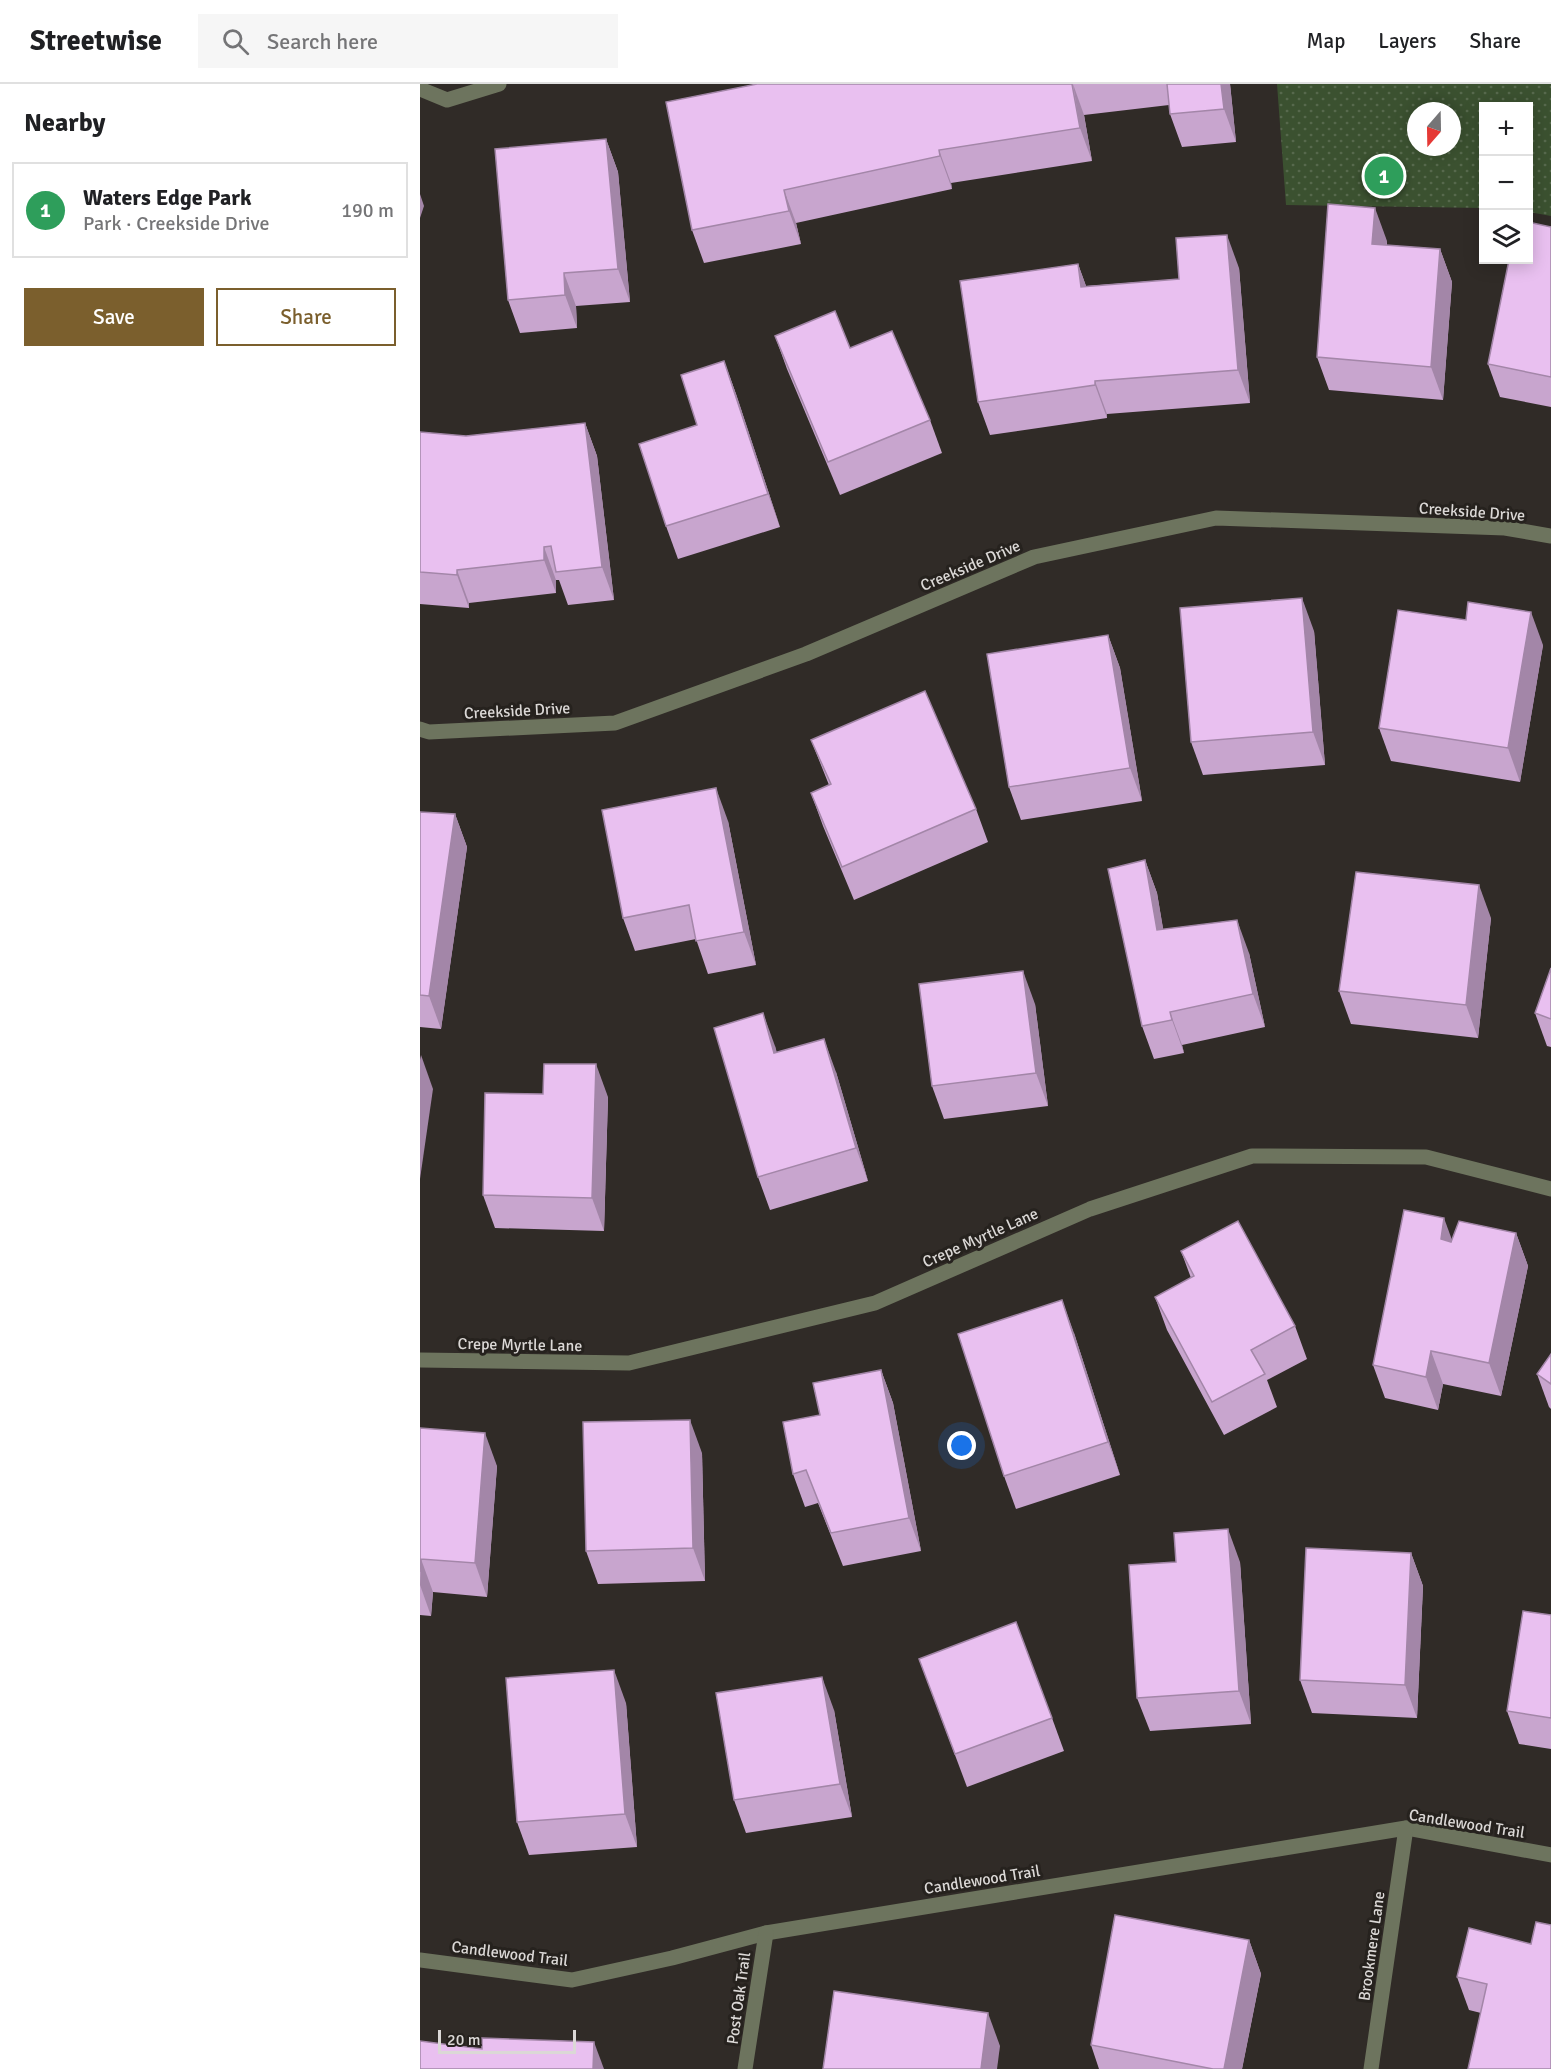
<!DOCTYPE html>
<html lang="en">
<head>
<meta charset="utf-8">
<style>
	body { margin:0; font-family:Signika,sans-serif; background:#f6f6f6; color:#202124 }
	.controls { position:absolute; right:18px; top:18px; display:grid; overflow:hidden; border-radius:0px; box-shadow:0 3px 15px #0003 }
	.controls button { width:54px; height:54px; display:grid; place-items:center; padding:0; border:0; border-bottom:2px solid #e0e0e0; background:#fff; color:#202124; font:30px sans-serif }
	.compass { position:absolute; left:987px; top:18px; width:54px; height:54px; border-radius:50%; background:#fff; box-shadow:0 3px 15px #0003; rotate:200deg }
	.scale { position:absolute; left:18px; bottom:15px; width:138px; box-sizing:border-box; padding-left:6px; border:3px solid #dbd8d6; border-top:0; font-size:16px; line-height:21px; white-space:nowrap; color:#dbd8d6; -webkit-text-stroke:4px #26221e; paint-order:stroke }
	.you { position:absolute; left:542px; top:1362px; width:21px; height:21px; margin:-15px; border:4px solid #fff; border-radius:50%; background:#1a73e8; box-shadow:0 0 0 9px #1a73e833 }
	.badge { display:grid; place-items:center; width:39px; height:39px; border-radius:50%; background:#7b5f2d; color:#fff; font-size:20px; font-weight:700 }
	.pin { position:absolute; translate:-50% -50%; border:3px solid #fff; box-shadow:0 2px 6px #0006 }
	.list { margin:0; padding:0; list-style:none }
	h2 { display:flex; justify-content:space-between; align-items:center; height:78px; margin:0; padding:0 24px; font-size:26px }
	h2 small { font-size:20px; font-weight:400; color:#757577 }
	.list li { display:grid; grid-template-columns:39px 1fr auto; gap:18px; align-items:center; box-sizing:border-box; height:96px; margin:0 12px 12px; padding:0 12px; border:2px solid #e0e0e0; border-radius:0px }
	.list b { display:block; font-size:22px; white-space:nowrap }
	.list p { margin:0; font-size:20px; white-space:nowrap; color:#757577 }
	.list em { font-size:20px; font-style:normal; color:#757577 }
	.actions { display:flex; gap:12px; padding:18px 24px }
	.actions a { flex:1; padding:14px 0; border:2px solid #7b5f2d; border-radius:0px; text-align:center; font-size:21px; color:#7b5f2d }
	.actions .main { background:#7b5f2d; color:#fff }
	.icon { flex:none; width:33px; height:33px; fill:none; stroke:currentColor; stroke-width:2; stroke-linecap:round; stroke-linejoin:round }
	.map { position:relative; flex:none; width:1131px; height:1985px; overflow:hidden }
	header { display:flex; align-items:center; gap:36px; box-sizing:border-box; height:84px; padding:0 30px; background:#fff; border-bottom:2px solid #e0e0e0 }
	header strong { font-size:28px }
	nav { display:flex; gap:33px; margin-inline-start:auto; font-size:21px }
	.search { width:420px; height:54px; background:#f6f6f6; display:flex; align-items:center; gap:15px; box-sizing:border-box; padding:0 21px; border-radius:0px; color:#757577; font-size:22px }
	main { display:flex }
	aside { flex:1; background:#fff }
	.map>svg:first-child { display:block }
	.park { fill:url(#park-dots); fill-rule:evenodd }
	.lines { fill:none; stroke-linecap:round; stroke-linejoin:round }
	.minor { stroke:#6d745e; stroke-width:15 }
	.wall { fill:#c8a5ce }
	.shaded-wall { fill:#a386a8 }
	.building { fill:#e9c0f0; stroke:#a386a8; stroke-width:1.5 }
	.labels { text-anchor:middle; stroke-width:6; stroke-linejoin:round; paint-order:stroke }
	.street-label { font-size:16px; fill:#dbd8d6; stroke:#26221e }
</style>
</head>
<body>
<header>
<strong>Streetwise</strong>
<div class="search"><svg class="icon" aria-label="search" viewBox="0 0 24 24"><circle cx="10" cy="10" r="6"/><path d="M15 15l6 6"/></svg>Search here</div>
<nav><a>Map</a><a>Layers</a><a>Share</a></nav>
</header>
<main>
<aside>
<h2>Nearby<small></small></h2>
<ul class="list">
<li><span class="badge" style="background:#2e9e5b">1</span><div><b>Waters Edge Park</b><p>Park · Creekside Drive</p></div><em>190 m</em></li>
</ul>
<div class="actions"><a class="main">Save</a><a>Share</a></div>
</aside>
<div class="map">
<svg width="1131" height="1985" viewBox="0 0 1131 1985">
	<defs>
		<pattern id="park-dots" width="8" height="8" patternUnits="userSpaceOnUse" patternTransform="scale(1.5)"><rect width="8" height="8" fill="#3b5130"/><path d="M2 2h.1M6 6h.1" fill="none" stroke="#57694d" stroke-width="1.8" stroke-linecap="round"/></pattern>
	</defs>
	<rect width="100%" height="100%" fill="#302b27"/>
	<path class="park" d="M 857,0 L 1131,0 L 1131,132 L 1109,128 L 1108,22 L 1064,22 L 1063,124 L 866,121 ZM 996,27 L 1032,27 L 1032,63 L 996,63 Z"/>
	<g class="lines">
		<g class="minor">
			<path d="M 0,5 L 27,16 L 79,0"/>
			<path d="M 0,645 L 9,648 L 195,639 L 386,570 L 614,473 L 796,434 L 1085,444 L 1131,452"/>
			<path d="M 0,1276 L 209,1279 L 455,1219 L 670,1125 L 832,1072 L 1006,1073 L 1131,1105"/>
			<path d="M 0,1876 L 152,1896 L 252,1874 L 346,1849 L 986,1744 L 1131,1771"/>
			<path d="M 325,1985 L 346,1849"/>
			<path d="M 951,1985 L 986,1744"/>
		</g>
	</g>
	<g class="wall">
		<path d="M 337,0 L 810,0 L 816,58 L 762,63 L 750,30 L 749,21 L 664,31 L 672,77 L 531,99 L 532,105 L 376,139 L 381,160 L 284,179 L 272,146 Z"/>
		<path d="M 186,55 L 198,88 L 210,218 L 156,222 L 157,244 L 100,249 L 88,216 Z"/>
		<path d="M 1131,143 L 1131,323 L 1080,313 L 1068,280 Z"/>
		<path d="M 967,157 L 967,161 L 1020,165 L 1032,198 L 1023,316 L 909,306 L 897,273 Z"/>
		<path d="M 658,180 L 666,202 L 759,195 L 819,184 L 830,319 L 687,330 L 687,334 L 570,351 L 558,318 Z"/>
		<path d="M 355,252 L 430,264 L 510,336 L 522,369 L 420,411 L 367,285 Z"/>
		<path d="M 304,277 L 316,310 L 360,443 L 258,475 L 246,442 Z"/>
		<path d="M 165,339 L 177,372 L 194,516 L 148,521 L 139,496 L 136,496 L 136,509 L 49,519 L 49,524 L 0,520 L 0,348 L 46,352 Z"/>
		<path d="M 894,547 L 905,681 L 783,691 L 771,658 Z"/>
		<path d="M 688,551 L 700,584 L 722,717 L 601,736 L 589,703 Z"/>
		<path d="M 1123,561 L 1100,698 L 971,677 L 959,644 Z"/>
		<path d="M 391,656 L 556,725 L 568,758 L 434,816 L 403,742 L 391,709 L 409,701 Z"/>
		<path d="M 0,728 L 35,730 L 47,763 L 21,945 L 0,943 Z"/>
		<path d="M 308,737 L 336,881 L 288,890 L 276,855 L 215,867 L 203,834 Z"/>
		<path d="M 725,776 L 737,809 L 743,845 L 829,869 L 845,943 L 762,961 L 764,969 L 734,975 L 722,942 Z"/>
		<path d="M 1071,834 L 1058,954 L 931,940 L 919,907 Z"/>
		<path d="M 1131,884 L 1131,963 L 1127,962 L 1115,929 Z"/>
		<path d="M 615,920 L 628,1022 L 524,1035 L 512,1002 Z"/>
		<path d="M 355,962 L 356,968 L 416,988 L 448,1097 L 350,1126 L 338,1093 Z"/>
		<path d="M 188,1013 L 184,1147 L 75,1144 L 63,1111 Z"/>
		<path d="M 1096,1149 L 1108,1182 L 1081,1312 L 1023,1300 L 1018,1326 L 965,1314 L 953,1281 L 1032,1157 Z"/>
		<path d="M 761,1167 L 875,1242 L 887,1275 L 847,1296 L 857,1323 L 804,1351 L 747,1246 L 735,1213 L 771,1194 Z"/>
		<path d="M 654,1249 L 700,1391 L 596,1425 L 584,1392 Z"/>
		<path d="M 1131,1270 L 1131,1325 L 1129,1323 L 1117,1290 Z"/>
		<path d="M 461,1286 L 473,1319 L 501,1467 L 423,1482 L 398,1419 L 385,1423 L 373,1390 L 400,1331 Z"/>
		<path d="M 0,1344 L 77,1382 L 67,1513 L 13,1508 L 11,1532 L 0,1531 Z"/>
		<path d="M 282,1369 L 285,1497 L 178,1500 L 166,1467 Z"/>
		<path d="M 991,1469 L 1003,1502 L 997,1634 L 892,1629 L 880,1596 Z"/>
		<path d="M 820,1478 L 831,1640 L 730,1647 L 717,1614 Z"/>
		<path d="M 1131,1531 L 1131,1665 L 1099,1660 L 1087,1627 Z"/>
		<path d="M 499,1575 L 632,1634 L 644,1667 L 547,1703 Z"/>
		<path d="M 206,1619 L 217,1763 L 109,1771 L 97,1738 Z"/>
		<path d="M 414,1626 L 432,1733 L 326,1749 L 314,1716 Z"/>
		<path d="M 829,1856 L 841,1890 L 822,1985 L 679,1985 L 671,1961 Z"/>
		<path d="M 1111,1860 L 1061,1929 L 1049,1926 L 1037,1893 Z"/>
	</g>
	<g class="shaded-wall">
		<path d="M 653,0 L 664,31 L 672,77 L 660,44 Z"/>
		<path d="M 801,0 L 810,0 L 816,58 L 804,25 Z"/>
		<path d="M 186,55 L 198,88 L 210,218 L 198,185 Z"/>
		<path d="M 519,66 L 531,99 L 532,105 L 520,72 Z"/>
		<path d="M 364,106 L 376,139 L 381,160 L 369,127 Z"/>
		<path d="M 0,110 L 4,122 L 0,134 Z"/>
		<path d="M 955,124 L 967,157 L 964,193 L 952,160 Z"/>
		<path d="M 807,151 L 819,184 L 830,319 L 818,286 Z"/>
		<path d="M 1020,165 L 1032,198 L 1023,316 L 1011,283 Z"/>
		<path d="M 658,180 L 670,213 L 661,203 Z"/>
		<path d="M 144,189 L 156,222 L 157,244 L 145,211 Z"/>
		<path d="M 304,277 L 316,310 L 360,443 L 348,410 Z"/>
		<path d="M 675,297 L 687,330 L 687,334 L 675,301 Z"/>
		<path d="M 165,339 L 177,372 L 194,516 L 182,483 Z"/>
		<path d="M 124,463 L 136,496 L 136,509 L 124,476 Z"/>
		<path d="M 37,486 L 49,519 L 49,524 L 37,491 Z"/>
		<path d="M 882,514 L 894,547 L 905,681 L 893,648 Z"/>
		<path d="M 1111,528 L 1123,561 L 1100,698 L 1088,664 Z"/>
		<path d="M 688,551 L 700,584 L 722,717 L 710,684 Z"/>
		<path d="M 296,704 L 308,737 L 336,881 L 324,848 Z"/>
		<path d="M 35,730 L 47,763 L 21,945 L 9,912 Z"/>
		<path d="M 725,776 L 737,809 L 749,879 L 737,846 Z"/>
		<path d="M 1059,801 L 1071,834 L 1058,954 L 1046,921 Z"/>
		<path d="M 817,836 L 829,869 L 845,943 L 833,910 Z"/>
		<path d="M 603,887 L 615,920 L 628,1022 L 616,989 Z"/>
		<path d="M 750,928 L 762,961 L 764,969 L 752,936 Z"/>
		<path d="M 343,929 L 355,962 L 367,1002 L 354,969 Z"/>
		<path d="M 404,955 L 416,988 L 448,1097 L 436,1064 Z"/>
		<path d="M 1,971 L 13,1005 L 0,1095 L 0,976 Z"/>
		<path d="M 176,980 L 188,1013 L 184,1147 L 172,1114 Z"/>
		<path d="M 1024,1134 L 1036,1167 L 1021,1155 Z"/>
		<path d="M 1096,1149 L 1108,1182 L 1081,1312 L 1069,1279 Z"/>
		<path d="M 642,1216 L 654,1249 L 700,1391 L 688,1358 Z"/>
		<path d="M 1011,1267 L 1023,1300 L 1018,1326 L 1006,1293 Z"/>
		<path d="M 461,1286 L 473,1319 L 501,1467 L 489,1434 Z"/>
		<path d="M 270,1336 L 282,1369 L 285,1497 L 273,1464 Z"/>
		<path d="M 65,1349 L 77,1382 L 67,1513 L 55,1479 Z"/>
		<path d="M 808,1445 L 820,1478 L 831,1640 L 819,1607 Z"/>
		<path d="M 991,1469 L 1003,1502 L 997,1634 L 985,1601 Z"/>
		<path d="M 1,1475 L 13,1508 L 11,1532 L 0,1501 Z"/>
		<path d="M 194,1586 L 206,1619 L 217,1763 L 205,1730 Z"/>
		<path d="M 402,1593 L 414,1626 L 432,1733 L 420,1700 Z"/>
		<path d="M 829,1856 L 841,1890 L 822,1985 L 804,1985 Z"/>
		<path d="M 568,1929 L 580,1962 L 577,1985 L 561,1985 Z"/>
		<path d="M 174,1958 L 184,1985 L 173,1985 Z"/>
	</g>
	<g class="building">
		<path d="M 337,0 L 652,0 L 660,44 L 519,66 L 520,72 L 364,106 L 369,127 L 272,146 L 246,18 Z"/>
		<path d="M 747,0 L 801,0 L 804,25 L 750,30 Z"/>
		<path d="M 186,55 L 198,185 L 144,189 L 145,211 L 88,216 L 75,65 Z"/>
		<path d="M 908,120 L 955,124 L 952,160 L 1020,165 L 1011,283 L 897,273 Z"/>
		<path d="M 1108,138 L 1131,143 L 1131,293 L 1068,280 L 1089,176 L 1108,176 Z"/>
		<path d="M 807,151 L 818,286 L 675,297 L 675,301 L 558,318 L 540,197 L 658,180 L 661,203 L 759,195 L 756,154 Z"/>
		<path d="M 415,227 L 430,264 L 472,247 L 510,336 L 408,378 L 355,252 Z"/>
		<path d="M 304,277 L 348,410 L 246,442 L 219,360 L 277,341 L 261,291 Z"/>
		<path d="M 165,339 L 182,483 L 136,488 L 131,462 L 124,463 L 124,476 L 37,486 L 37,491 L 0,488 L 0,348 L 46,352 Z"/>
		<path d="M 882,514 L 893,648 L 771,658 L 760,524 Z"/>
		<path d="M 1048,518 L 1111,528 L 1088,664 L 959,644 L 978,526 L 1046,536 Z"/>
		<path d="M 688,551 L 710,684 L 589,703 L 567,570 Z"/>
		<path d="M 505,607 L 556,725 L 422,783 L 391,709 L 411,700 L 391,656 Z"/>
		<path d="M 296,704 L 324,848 L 276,857 L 269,821 L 203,834 L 182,726 Z"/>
		<path d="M 0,728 L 35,730 L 9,912 L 0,911 Z"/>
		<path d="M 725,776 L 737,846 L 817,836 L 833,910 L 750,928 L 752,936 L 722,942 L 688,785 Z"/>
		<path d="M 936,788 L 1059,801 L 1046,921 L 919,907 Z"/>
		<path d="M 1131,884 L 1131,935 L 1115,929 Z"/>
		<path d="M 603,887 L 616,989 L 512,1002 L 499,900 Z"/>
		<path d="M 343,929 L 354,969 L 404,955 L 436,1064 L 338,1093 L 294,944 Z"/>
		<path d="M 124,980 L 176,980 L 172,1114 L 63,1111 L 65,1009 L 123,1010 Z"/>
		<path d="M 984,1126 L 1024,1134 L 1021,1155 L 1031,1158 L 1039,1137 L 1096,1149 L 1069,1279 L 1011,1267 L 1006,1293 L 953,1281 Z"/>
		<path d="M 818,1137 L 875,1242 L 831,1266 L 845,1290 L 792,1318 L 735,1213 L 774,1192 L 761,1167 Z"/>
		<path d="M 642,1216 L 688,1358 L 584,1392 L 538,1250 Z"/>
		<path d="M 1131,1270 L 1131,1300 L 1117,1290 Z"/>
		<path d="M 461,1286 L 489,1434 L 411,1449 L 386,1386 L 373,1390 L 363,1338 L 400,1331 L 393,1299 Z"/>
		<path d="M 270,1336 L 273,1464 L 166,1467 L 163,1338 Z"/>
		<path d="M 0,1344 L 65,1349 L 55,1479 L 1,1475 L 0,1488 Z"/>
		<path d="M 808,1445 L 819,1607 L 717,1614 L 709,1481 L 756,1478 L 754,1449 Z"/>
		<path d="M 886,1464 L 991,1469 L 985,1601 L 880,1596 Z"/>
		<path d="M 1103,1527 L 1131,1531 L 1131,1634 L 1087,1627 Z"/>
		<path d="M 596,1538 L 632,1634 L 535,1670 L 499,1575 Z"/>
		<path d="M 194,1586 L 205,1730 L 97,1738 L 86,1594 Z"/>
		<path d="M 402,1593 L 420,1700 L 314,1716 L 296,1609 Z"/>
		<path d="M 695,1831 L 829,1856 L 804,1985 L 793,1985 L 671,1961 Z"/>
		<path d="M 1116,1838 L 1131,1841 L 1131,1985 L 1048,1985 L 1067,1900 L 1037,1893 L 1049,1844 L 1111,1860 Z"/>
		<path d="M 414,1907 L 568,1929 L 561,1985 L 403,1985 Z"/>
		<path d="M 62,1954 L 174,1958 L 173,1985 L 0,1985 L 0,1957 L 62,1965 Z"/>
	</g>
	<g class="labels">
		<g class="street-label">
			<text transform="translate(1052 427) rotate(4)" y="6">Creekside Drive</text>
			<text transform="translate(550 481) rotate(-23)" y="6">Creekside Drive</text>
			<text transform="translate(97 626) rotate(-3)" y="6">Creekside Drive</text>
			<text transform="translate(560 1153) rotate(-24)" y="6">Crepe Myrtle Lane</text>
			<text transform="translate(100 1260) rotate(1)" y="6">Crepe Myrtle Lane</text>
			<text transform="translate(1047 1739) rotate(9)" y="6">Candlewood Trail</text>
			<text transform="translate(562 1795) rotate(-9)" y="6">Candlewood Trail</text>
			<text transform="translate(951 1862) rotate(-82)" y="6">Brookmere Lane</text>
			<text transform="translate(90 1869) rotate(7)" y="6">Candlewood Trail</text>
			<text transform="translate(318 1914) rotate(-82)" y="6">Post Oak Trail</text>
		</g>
	</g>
</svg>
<div class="controls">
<button>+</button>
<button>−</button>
<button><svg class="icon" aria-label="layers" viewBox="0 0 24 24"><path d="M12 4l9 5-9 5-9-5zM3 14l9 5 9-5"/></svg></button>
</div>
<svg class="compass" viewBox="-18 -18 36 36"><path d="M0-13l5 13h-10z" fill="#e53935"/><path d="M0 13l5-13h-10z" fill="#757577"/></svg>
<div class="scale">20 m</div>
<div class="you"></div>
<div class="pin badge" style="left:964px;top:92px;background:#2e9e5b">1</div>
</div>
</main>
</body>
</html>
